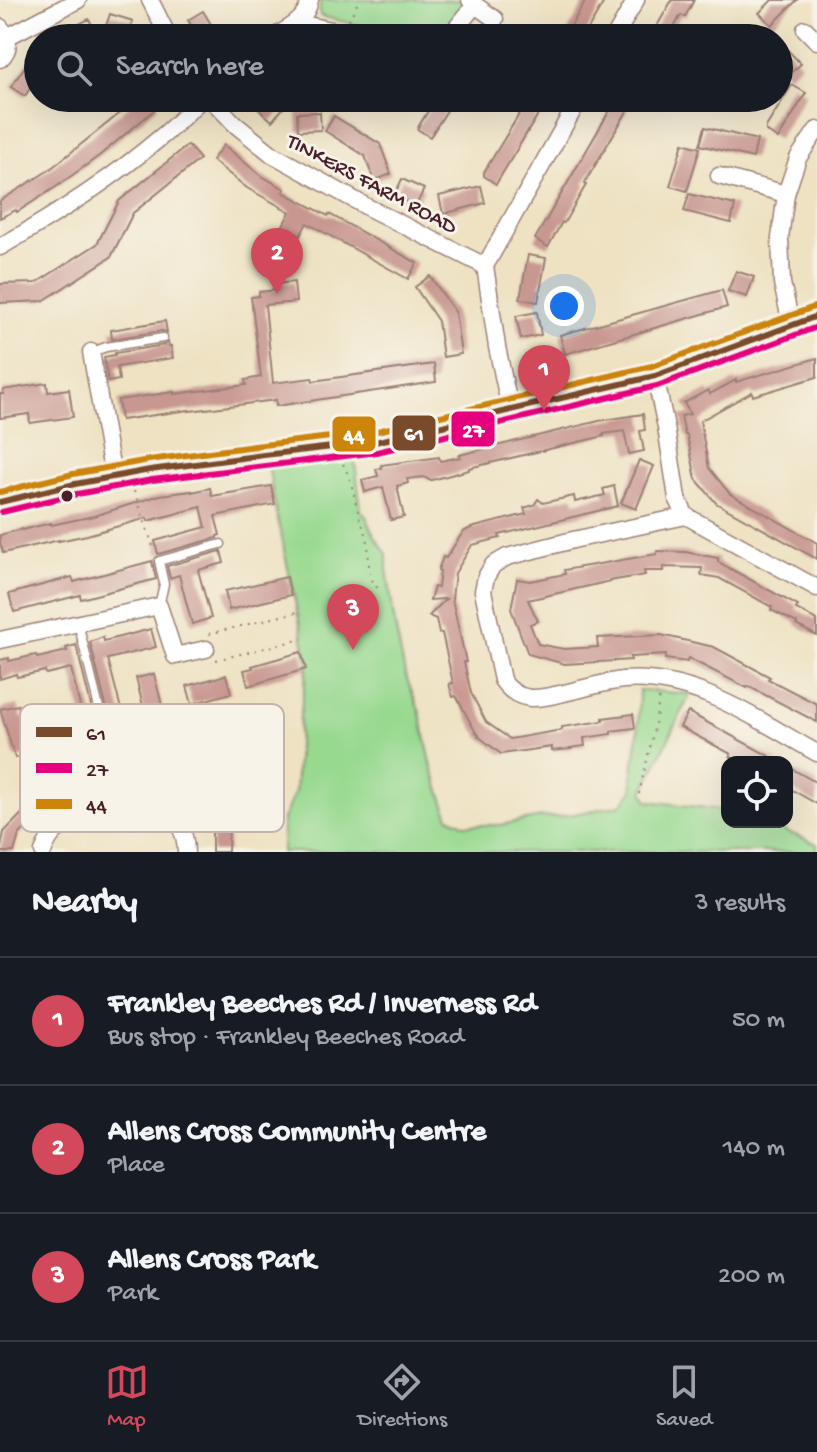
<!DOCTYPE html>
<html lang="en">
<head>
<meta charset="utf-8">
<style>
	body { margin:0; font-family:"Gochi Hand",sans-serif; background:#242831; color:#f1f3f6 }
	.controls { position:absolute; right:24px; bottom:24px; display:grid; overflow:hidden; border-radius:16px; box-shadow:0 8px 32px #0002 }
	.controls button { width:72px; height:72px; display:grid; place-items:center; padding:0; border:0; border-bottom:2px solid #363941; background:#171b24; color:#f1f3f6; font:40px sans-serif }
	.you { position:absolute; left:564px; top:306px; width:28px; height:28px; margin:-20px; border:6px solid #fff; border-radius:50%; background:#1a73e8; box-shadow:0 0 0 12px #1a73e833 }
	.badge { display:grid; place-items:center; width:52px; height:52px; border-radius:50%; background:#d1495b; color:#fff; font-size:26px; font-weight:700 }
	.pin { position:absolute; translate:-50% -66px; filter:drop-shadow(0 2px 4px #0008) }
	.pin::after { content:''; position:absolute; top:42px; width:28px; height:24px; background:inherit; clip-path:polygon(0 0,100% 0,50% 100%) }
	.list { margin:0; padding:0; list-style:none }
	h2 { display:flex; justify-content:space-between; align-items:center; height:104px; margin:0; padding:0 32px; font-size:34px }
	h2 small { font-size:26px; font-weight:400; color:#9ea1a6 }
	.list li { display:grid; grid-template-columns:52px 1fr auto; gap:24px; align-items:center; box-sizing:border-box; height:128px; padding:0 32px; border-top:2px solid #363941 }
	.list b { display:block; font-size:30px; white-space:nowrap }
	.list p { margin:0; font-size:26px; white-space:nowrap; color:#9ea1a6 }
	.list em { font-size:26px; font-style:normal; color:#9ea1a6 }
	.icon { flex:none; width:44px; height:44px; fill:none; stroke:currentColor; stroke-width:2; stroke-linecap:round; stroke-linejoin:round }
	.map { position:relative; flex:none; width:817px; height:852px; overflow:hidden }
	.search { position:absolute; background:#171b24; box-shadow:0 8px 32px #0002; left:24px; right:24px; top:24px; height:88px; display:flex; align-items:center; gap:20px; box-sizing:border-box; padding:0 28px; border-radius:44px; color:#9ea1a6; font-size:30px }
	.sheet { height:488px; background:#171b24 }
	nav { display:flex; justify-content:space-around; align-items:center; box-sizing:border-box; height:112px; border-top:2px solid #363941; background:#171b24; font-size:22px; color:#9ea1a6 }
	nav a { display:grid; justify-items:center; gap:4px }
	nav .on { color:#d1495b }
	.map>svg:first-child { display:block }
	.green { fill:#98d990; stroke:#717c5e; stroke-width:2 }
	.building { fill:#c89790 }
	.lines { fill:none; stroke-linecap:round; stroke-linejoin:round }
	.service-casing { stroke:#9c8077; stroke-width:11 }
	.minor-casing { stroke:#9c8077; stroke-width:19 }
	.tertiary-casing { stroke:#9c8077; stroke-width:23 }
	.path { stroke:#9c8077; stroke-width:2; stroke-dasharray:2 6; stroke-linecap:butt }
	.service { stroke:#fff; stroke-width:8 }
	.minor { stroke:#fff; stroke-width:16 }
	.tertiary { stroke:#fff; stroke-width:20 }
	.bus-1-casing { stroke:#f7f3e8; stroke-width:12 }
	.bus-2-casing { stroke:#f7f3e8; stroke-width:12 }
	.bus-3-casing { stroke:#f7f3e8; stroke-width:12 }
	.bus-1 { stroke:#7a4b2a; stroke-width:6 }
	.bus-2 { stroke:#e5007d; stroke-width:6 }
	.bus-3 { stroke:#cc840b; stroke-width:6 }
	.bus-dot { fill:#4a1f2b; stroke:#f7f3e8; stroke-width:3 }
	.labels { text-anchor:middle; stroke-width:6; stroke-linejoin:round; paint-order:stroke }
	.street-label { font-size:22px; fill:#4a1f2b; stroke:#f7f3e8 }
	.key { fill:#f7f3e8; stroke:#c3b3af; stroke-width:2 }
	.key-label { font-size:22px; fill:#4a1f2b }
	.line-badge { stroke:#f7f3e8; stroke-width:3 }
	.badge-label { font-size:22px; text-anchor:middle; font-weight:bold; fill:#fff }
</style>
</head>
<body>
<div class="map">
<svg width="817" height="852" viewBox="0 0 817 852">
	<rect width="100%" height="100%" fill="#f7f3e8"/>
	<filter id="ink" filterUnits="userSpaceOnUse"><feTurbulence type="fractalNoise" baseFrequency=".0125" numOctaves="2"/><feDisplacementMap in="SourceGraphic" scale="16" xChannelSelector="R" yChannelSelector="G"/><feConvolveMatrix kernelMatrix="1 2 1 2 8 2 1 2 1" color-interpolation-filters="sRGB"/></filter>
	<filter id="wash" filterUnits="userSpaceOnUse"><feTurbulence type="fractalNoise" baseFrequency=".006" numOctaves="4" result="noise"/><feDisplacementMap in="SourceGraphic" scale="32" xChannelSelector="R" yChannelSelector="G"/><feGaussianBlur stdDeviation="1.8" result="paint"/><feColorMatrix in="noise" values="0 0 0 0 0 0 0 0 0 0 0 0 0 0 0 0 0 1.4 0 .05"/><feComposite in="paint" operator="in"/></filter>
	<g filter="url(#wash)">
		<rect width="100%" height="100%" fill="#eee2c3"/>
		<g class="green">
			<path d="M 320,0 L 465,0 L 468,3 L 446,38 L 386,38 L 374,29 L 320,16 Z"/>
			<path d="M 354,455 L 361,510 L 367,518 L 374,535 L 387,554 L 387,569 L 395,626 L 405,674 L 420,713 L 432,768 L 449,817 L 465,825 L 500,825 L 542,817 L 558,817 L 621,805 L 633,790 L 632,779 L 638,733 L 639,690 L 690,694 L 643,792 L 648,801 L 723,810 L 727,811 L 727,822 L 763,822 L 817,844 L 817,852 L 282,852 L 283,819 L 295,792 L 300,716 L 308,662 L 275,507 L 268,463 Z"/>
		</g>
		<g id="blocks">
			<g class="building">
				<path d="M 586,0 L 605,0 L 583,38 L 564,38 Z"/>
				<path d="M 672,0 L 694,0 L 685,17 L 681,15 L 668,38 L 650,38 Z"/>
				<path d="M 772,0 L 797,0 L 772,25 L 759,13 Z"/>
				<path d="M 203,11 L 209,21 L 220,38 L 199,38 L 188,20 Z"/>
				<path d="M 110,14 L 133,21 L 128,36 L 105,29 Z"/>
				<path d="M 89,19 L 97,35 L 91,38 L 51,38 Z"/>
				<path d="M 779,41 L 801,64 L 788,75 L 779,65 Z"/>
				<path d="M 38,47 L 38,76 L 25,96 L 11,87 Z"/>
				<path d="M 792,85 L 806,93 L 778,139 L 766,131 L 766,127 Z"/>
				<path d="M 139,98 L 149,98 L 158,107 L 99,156 L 56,187 L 17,212 L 16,210 L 0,218 L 0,201 L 49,170 Z"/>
				<path d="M 260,98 L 274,98 L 284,107 L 272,121 L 254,105 Z"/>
				<path d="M 436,98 L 455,98 L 430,137 L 417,129 Z"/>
				<path d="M 529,98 L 548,98 L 496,184 L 484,176 L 484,172 Z"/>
				<path d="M 617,98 L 635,98 L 584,184 L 586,185 L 564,223 L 562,222 L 548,247 L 535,239 Z"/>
				<path d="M 320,112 L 321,130 L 298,131 L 297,113 Z"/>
				<path d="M 334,116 L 380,144 L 391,174 L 374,181 L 365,156 L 325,131 Z"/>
				<path d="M 705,127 L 757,140 L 753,158 L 700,145 Z"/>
				<path d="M 683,143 L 700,148 L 687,191 L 670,186 Z"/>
				<path d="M 188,145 L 200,159 L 133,213 L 111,257 L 43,301 L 0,303 L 0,284 L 36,283 L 97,244 L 119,201 Z"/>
				<path d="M 224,145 L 260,175 L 285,189 L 283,192 L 328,216 L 329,214 L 417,263 L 408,279 L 307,223 L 296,243 L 301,245 L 296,255 L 269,241 L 274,231 L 279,233 L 290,212 L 247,188 L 212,160 Z"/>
				<path d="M 402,179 L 424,189 L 416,206 L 394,196 Z"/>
				<path d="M 481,186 L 485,203 L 443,214 L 439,196 Z"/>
				<path d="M 689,194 L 735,205 L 731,223 L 684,211 Z"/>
				<path d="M 528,255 L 546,258 L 538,302 L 520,299 Z"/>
				<path d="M 736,271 L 754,277 L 747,297 L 728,291 Z"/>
				<path d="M 430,276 L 455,312 L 461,354 L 443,357 L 438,321 L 415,287 Z"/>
				<path d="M 294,282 L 296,302 L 265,305 L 273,383 L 312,378 L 313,381 L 320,380 L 434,364 L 436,382 L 276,406 L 276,400 L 189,411 L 189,410 L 121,420 L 118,400 L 174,392 L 174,394 L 246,385 L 245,380 L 261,377 L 251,297 L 259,296 L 259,292 L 277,290 L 276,284 Z"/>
				<path d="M 722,290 L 727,307 L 565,354 L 560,335 Z"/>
				<path d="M 537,312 L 541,335 L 521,339 L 516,316 Z"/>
				<path d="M 165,321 L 167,332 L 162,331 L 112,339 L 111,330 Z"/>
				<path d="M 168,342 L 169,346 L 171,346 L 173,358 L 117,367 L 119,380 L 108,382 L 104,357 L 115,355 L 115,353 L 164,345 Z"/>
				<path d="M 817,358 L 817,377 L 753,396 L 752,392 L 700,421 L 709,468 L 730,494 L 817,543 L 817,559 L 716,503 L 696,479 L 687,435 L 685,435 L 681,416 L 690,414 L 684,403 L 708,390 L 710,394 L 736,380 L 736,382 Z"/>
				<path d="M 47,383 L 48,392 L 69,389 L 73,417 L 30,423 L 29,414 L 0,418 L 0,394 L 4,394 L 3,390 Z"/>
				<path d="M 643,414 L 645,430 L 640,431 L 644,451 L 629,454 L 624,431 L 603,434 L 604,436 L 469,468 L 469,470 L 432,480 L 429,480 L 424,477 L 407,479 L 408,483 L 397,486 L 404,517 L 391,520 L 383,487 L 365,492 L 362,480 L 378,476 L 376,469 L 382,468 L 381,465 L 439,457 L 440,461 L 460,457 L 459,455 L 599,421 Z"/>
				<path d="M 639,460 L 654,466 L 636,509 L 621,503 Z"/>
				<path d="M 271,486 L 275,504 L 215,516 L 220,535 L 217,536 L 217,538 L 158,554 L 155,541 L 206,527 L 201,507 L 148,521 L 147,518 L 87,535 L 59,541 L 59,540 L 3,553 L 0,542 L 0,535 L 22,529 L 22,530 L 51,523 L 51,525 L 94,516 L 160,495 L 192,491 L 192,492 L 210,488 L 212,496 Z"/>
				<path d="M 614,486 L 618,506 L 499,535 L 500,538 L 472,545 L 455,573 L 452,599 L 466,662 L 464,662 L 471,693 L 486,722 L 510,739 L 562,730 L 562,727 L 603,721 L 603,718 L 633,714 L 635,728 L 611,731 L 611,734 L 584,738 L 585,746 L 570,748 L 571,749 L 552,751 L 552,747 L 501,754 L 478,736 L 479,735 L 475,731 L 456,696 L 453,697 L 449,684 L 453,683 L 442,633 L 439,633 L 436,619 L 429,616 L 446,599 L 430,600 L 434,587 L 438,588 L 440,571 L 438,570 L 443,557 L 446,558 L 463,532 L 471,528 L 526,514 L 524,508 L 534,505 L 538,499 L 543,503 L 574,496 L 575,502 L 605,495 L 603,489 Z"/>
				<path d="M 221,551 L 224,563 L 198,570 L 211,618 L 192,624 L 179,575 L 170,578 L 167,566 Z"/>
				<path d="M 657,551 L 685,552 L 718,558 L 718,562 L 798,606 L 796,609 L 817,620 L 817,636 L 796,625 L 797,623 L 771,610 L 772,607 L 719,578 L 701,575 L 702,568 L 663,567 L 663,571 L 644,571 L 645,575 L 615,580 L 528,600 L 538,621 L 530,624 L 538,644 L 564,649 L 598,647 L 597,638 L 661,635 L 714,647 L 770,677 L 768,679 L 817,704 L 817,722 L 748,686 L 747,688 L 688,658 L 687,662 L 665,659 L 666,655 L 630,657 L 631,660 L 565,664 L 528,654 L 511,609 L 517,579 L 530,581 L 565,574 L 564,570 L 657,554 Z"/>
				<path d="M 152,561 L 156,579 L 81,599 L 80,595 L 14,612 L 9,594 L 72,577 L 74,582 Z"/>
				<path d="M 287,577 L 291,595 L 229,610 L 225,591 Z"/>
				<path d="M 151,629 L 156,647 L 108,659 L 123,717 L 106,721 L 108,714 L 90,642 L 103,637 L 104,641 Z"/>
				<path d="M 76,645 L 94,718 L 98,722 L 96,723 L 96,725 L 85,728 L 71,668 L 46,674 L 45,671 L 17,677 L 16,674 L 0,679 L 0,660 L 9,658 L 9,661 L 36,655 L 37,658 L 67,651 L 66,648 Z"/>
				<path d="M 301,652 L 306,669 L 248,686 L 244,670 L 253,668 L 252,666 Z"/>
				<path d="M 154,674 L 162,705 L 144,710 L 136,678 Z"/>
				<path d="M 226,675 L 231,693 L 192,704 L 187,686 Z"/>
				<path d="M 18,705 L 21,718 L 24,717 L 33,754 L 15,758 L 0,709 Z"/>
				<path d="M 688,712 L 780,762 L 740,762 L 730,756 L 731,754 L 680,727 Z"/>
				<path d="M 787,766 L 817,783 L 817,804 L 787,787 Z"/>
				<path d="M 170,772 L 202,790 L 194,803 L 167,788 L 75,802 L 75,799 L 44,809 L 19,835 L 14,852 L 0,852 L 4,832 L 42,793 L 58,788 Z"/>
				<path d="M 212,801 L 229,826 L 228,852 L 212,852 L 212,828 L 200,809 Z"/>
			</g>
		</g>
	</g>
	<g filter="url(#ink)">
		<use href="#blocks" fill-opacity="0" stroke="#9c8077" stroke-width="2"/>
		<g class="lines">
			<defs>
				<g id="service">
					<path d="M 92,352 L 106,347 L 163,338"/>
					<path d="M 159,606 L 164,584 L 159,561 L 221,544"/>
					<path d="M 78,623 L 101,716"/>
				</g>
				<g id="minor">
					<path d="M 150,0 L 169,38"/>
					<path d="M 475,5 L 495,19"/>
					<path d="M 298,23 L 370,38"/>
					<path d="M 0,27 C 10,37 11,49 0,59"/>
					<path d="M 805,29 L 817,41"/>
					<path d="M 7,37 L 78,0"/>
					<path d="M 272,38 C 289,28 306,21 310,0"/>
					<path d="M 448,38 L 475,5 L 470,0"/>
					<path d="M 614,38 L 636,0"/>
					<path d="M 210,98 L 236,125 L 272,154 L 369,208 L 485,266"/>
					<path d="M 719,176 L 786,194"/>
					<path d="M 0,247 C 56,215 112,179 161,137 C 176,125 189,111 202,98"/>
					<path d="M 791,324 L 782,283 L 780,238 L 786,194 L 798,158 L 817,130"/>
					<path d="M 91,352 L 113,476"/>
					<path d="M 655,376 L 666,427 L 677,498 L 686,516 L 817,588"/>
					<path d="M 510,409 L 497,347 L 485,266 L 580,98"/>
					<path d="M 686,516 L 573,540 L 507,557 L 493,565 L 486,577 L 483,591 L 502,680 C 520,706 541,698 568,692 C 586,688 605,682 623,680 C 695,674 757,720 817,753"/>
					<path d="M 0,640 L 159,606 L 175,656 L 206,649"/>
					<path d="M 43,852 C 47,840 54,829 67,824 C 80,819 97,820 111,818 C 146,813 185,802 186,852"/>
				</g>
				<path id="tertiary" d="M 0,502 C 99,475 201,462 302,450 C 327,447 351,446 375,442 L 655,376 L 817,316"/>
			</defs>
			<use href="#service" class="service-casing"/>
			<use href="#minor" class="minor-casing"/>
			<use href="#tertiary" class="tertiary-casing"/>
			<g class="path">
				<path d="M 349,20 L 359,0"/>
				<path d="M 343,464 C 352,480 355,501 360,519 C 362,525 365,530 367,537 C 371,554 364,578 380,590"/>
				<path d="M 134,491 L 154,549"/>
				<path d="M 209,634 L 297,612"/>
				<path d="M 216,660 L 302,639"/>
				<path d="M 639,794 C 646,762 655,731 659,698"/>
			</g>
			<use href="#service" class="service"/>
			<use href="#minor" class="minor"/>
			<use href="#tertiary" class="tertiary"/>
			<defs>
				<path id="bus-1" d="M 0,502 L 75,484 L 150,470 L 264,455 L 375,442 L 655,376 L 817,316"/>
				<path id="bus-2" d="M 2,512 L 77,494 L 152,480 L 377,452 L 657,386 L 817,327"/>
				<path id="bus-3" d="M 0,492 L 73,474 L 149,460 L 263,445 L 373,432 L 652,366 L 814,307"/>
			</defs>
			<use href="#bus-1" class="bus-1-casing"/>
			<use href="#bus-2" class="bus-2-casing"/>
			<use href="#bus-3" class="bus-3-casing"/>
			<use href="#bus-1" class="bus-1"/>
			<use href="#bus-2" class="bus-2"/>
			<use href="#bus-3" class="bus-3"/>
		</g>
	</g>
	<circle class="bus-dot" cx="67" cy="496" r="7"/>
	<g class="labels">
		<g class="street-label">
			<text transform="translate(373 182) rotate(28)" y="8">TINKERS FARM ROAD</text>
		</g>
	</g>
	<rect x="20" y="704" width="264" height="128" rx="12" class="key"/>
	<rect x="36" y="727" width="36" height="10" fill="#7a4b2a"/>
	<rect x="36" y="763" width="36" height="10" fill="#e5007d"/>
	<rect x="36" y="799" width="36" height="10" fill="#cc840b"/>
	<g class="key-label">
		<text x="86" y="740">61</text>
		<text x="86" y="776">27</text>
		<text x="86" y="812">44</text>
	</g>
	<g class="line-badge">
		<rect x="450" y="410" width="46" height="38" rx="8" fill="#e5007d"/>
		<rect x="391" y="414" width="46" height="38" rx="8" fill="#7a4b2a"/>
		<rect x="331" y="415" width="46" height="38" rx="8" fill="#cc840b"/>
	</g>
	<g class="badge-label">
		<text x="473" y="437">27</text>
		<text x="414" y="440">61</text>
		<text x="354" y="442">44</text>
	</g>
</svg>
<div class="controls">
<button><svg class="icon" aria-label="locate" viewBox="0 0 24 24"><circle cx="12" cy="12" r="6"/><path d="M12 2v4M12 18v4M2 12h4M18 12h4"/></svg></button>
</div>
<div class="you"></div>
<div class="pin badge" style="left:544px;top:411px">1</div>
<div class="pin badge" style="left:277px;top:294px">2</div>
<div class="pin badge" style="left:353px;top:650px">3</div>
<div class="search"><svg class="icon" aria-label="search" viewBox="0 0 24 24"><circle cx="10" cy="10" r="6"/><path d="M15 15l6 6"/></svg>Search here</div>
</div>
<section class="sheet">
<h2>Nearby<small>3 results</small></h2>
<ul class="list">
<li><span class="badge">1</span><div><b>Frankley Beeches Rd / Inverness Rd</b><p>Bus stop · Frankley Beeches Road</p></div><em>50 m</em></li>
<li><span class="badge">2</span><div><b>Allens Cross Community Centre</b><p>Place</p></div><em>140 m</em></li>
<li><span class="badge">3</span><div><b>Allens Cross Park</b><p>Park</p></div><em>200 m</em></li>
</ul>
</section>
<nav>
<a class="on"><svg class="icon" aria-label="map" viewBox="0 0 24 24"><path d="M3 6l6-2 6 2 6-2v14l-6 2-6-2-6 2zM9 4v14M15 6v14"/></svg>Map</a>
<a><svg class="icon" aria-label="directions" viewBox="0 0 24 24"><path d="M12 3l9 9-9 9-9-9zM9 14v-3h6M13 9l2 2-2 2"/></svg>Directions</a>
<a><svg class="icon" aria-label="saved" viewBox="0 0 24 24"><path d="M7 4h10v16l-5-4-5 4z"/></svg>Saved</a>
</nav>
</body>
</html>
